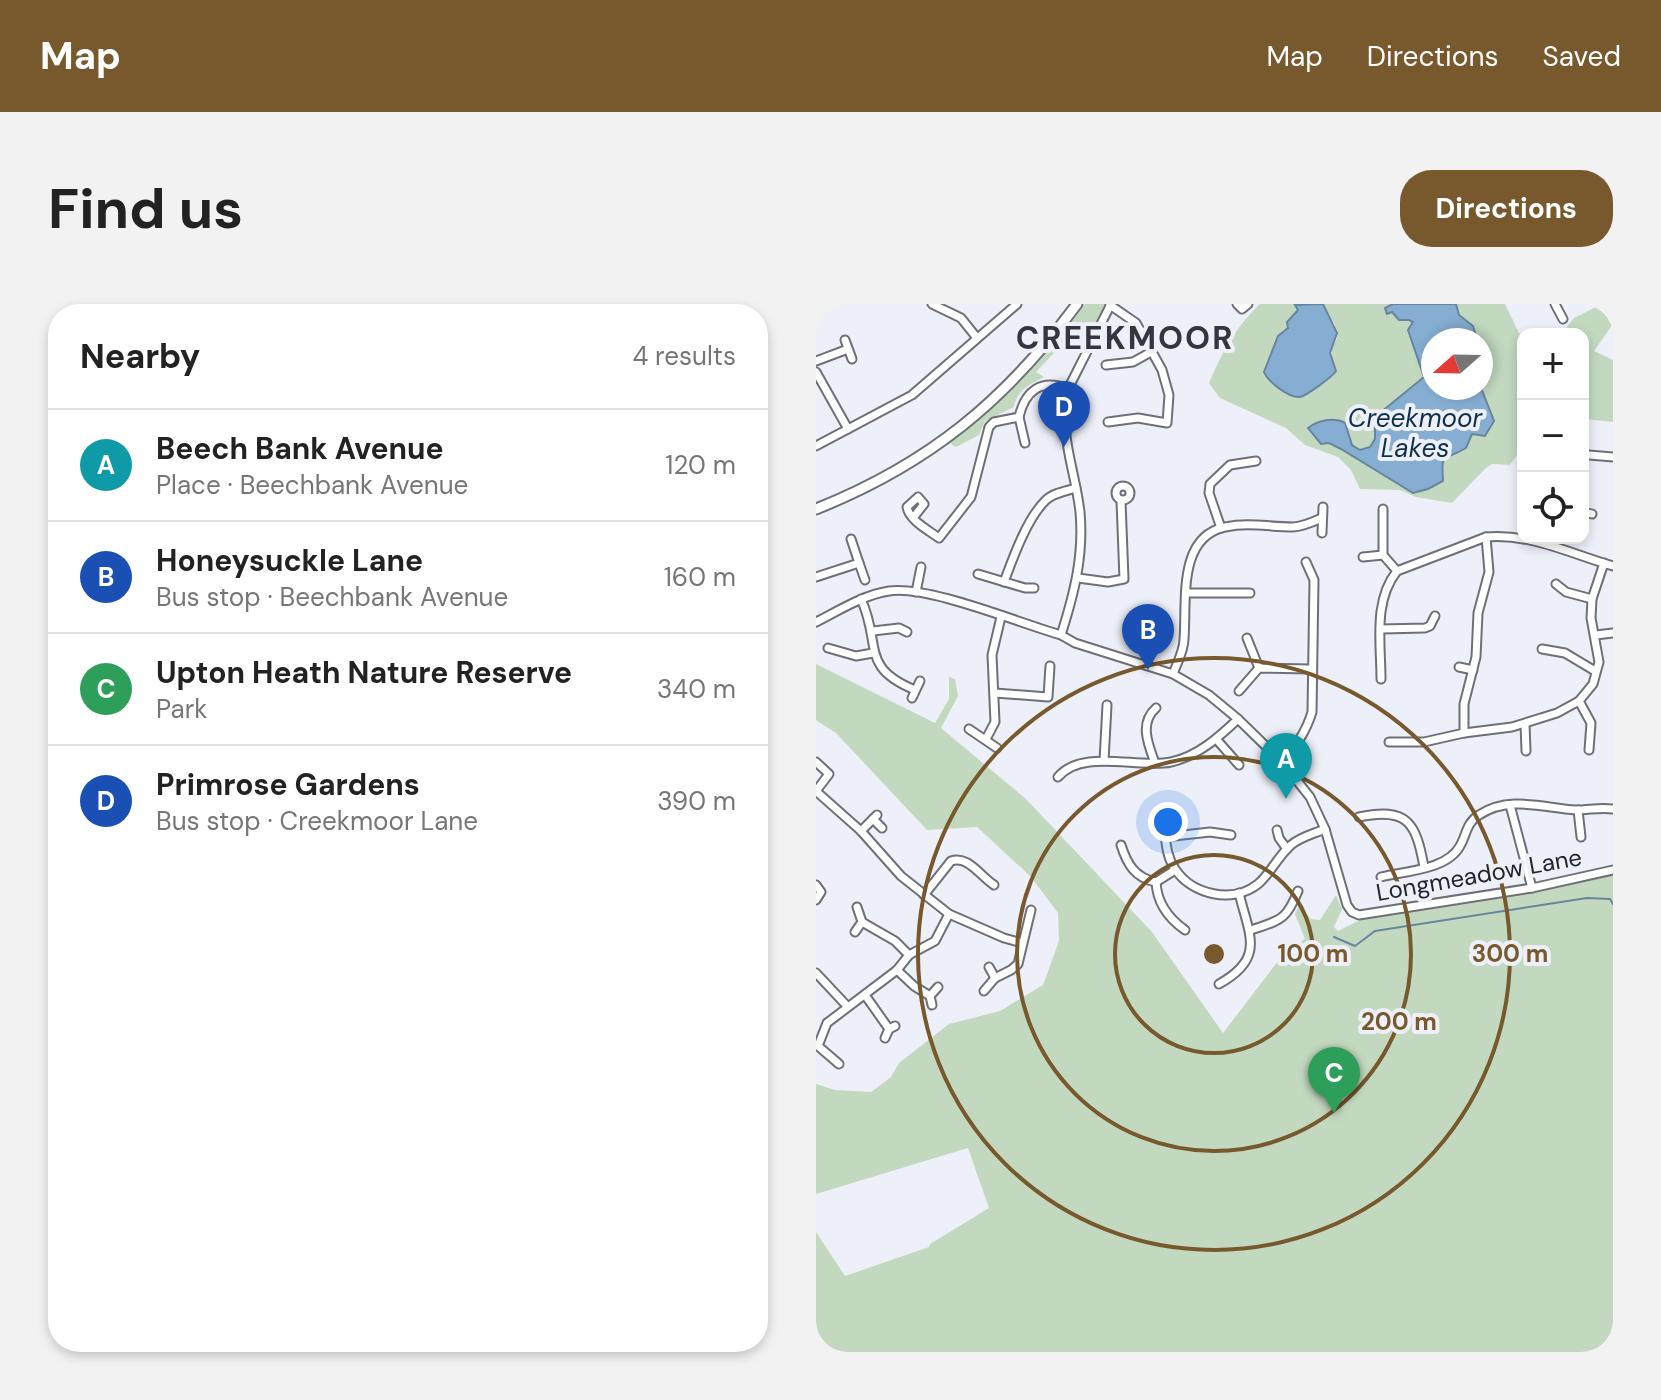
<!DOCTYPE html>
<html lang="en">
<head>
<meta charset="utf-8">
<style>
	body { margin:0; font-family:"DM Sans",sans-serif; background:#f2f2f2; color:#222 }
	.controls { position:absolute; right:24px; top:24px; display:grid; overflow:hidden; border-radius:16px; box-shadow:0 4px 12px #0003 }
	.controls button { width:72px; height:72px; display:grid; place-items:center; padding:0; border:0; border-bottom:2px solid #e0e0e0; background:#fff; color:#222; font:40px sans-serif }
	.compass { position:absolute; left:605px; top:24px; width:72px; height:72px; border-radius:50%; background:#fff; box-shadow:0 4px 12px #0003; rotate:250deg }
	.you { position:absolute; left:352px; top:518px; width:28px; height:28px; margin:-20px; border:6px solid #fff; border-radius:50%; background:#1a73e8; box-shadow:0 0 0 12px #1a73e833 }
	.badge { display:grid; place-items:center; width:52px; height:52px; border-radius:50%; background:#77592d; color:#fff; font-size:26px; font-weight:700 }
	.pin { position:absolute; translate:-50% -66px; filter:drop-shadow(0 2px 4px #0008) }
	.pin::after { content:''; position:absolute; top:42px; width:28px; height:24px; background:inherit; clip-path:polygon(0 0,100% 0,50% 100%) }
	.list { margin:0; padding:0; list-style:none }
	h2 { display:flex; justify-content:space-between; align-items:center; height:104px; margin:0; padding:0 32px; font-size:34px }
	h2 small { font-size:26px; font-weight:400; color:#767676 }
	.list li { display:grid; grid-template-columns:52px 1fr auto; gap:24px; align-items:center; box-sizing:border-box; height:112px; padding:0 32px; border-top:2px solid #e0e0e0 }
	.list b { display:block; font-size:30px; white-space:nowrap }
	.list p { margin:0; font-size:26px; white-space:nowrap; color:#767676 }
	.list em { font-size:26px; font-style:normal; color:#767676 }
	.icon { flex:none; width:44px; height:44px; fill:none; stroke:currentColor; stroke-width:2; stroke-linecap:round; stroke-linejoin:round }
	.map { position:relative; flex:none; width:797px; height:1048px; overflow:hidden; border-radius:32px }
	header { display:flex; align-items:center; gap:48px; box-sizing:border-box; height:112px; padding:0 40px; background:#77592d; color:#fff }
	header strong { font-size:38px }
	nav { display:flex; gap:44px; margin-inline-start:auto; font-size:28px }
	.intro { display:flex; align-items:center; justify-content:space-between; box-sizing:border-box; height:192px; padding:0 48px }
	h1 { margin:0; font-size:56px }
	.button { padding:20px 36px; border-radius:32px; background:#77592d; color:#fff; font-size:28px; font-weight:700 }
	main { display:flex; gap:48px; padding:0 48px }
	aside { flex:1; background:#fff; border-radius:32px; box-shadow:0 4px 12px #0003 }
	.map>svg:first-child { display:block }
	.green { fill:#c2d9bf }
	.water { fill:#85aed2; stroke:#68859f; stroke-width:2 }
	.lines { fill:none; stroke-linecap:round; stroke-linejoin:round }
	.stream { stroke:#68859f; stroke-width:2 }
	.minor-casing { stroke:#6e7078; stroke-width:11 }
	.tertiary-casing { stroke:#6e7078; stroke-width:13 }
	.minor { stroke:#fff; stroke-width:7 }
	.tertiary { stroke:#fff; stroke-width:9 }
	.ring { fill:none; stroke:#77592d; stroke-width:4 }
	.labels { text-anchor:middle; stroke-width:8; stroke-linejoin:round; paint-order:stroke }
	.street-label { font-size:24px; fill:#242528; stroke:#eef0f9 }
	.water-label { font-size:26px; font-style:italic; fill:#0f3049; stroke:#eef0f9 }
	.district-label { font-size:32px; font-weight:bold; letter-spacing:2px; fill:#34363c; stroke:#eef0f9 }
	.centre { fill:#77592d; stroke:#eef0f9; stroke-width:4 }
	.ring-label { font-size:24px; text-anchor:middle; font-weight:bold; fill:#77592d; stroke:#eef0f9; stroke-width:8; stroke-linejoin:round; paint-order:stroke }
</style>
</head>
<body>
<header>
<strong>Map</strong>
<nav><a>Map</a><a>Directions</a><a>Saved</a></nav>
</header>
<div class="intro"><h1>Find us</h1><a class="button">Directions</a></div>
<main>
<aside>
<h2>Nearby<small>4 results</small></h2>
<ul class="list">
<li><span class="badge" style="background:#0f9aa8">A</span><div><b>Beech Bank Avenue</b><p>Place · Beechbank Avenue</p></div><em>120 m</em></li>
<li><span class="badge" style="background:#1a4fb4">B</span><div><b>Honeysuckle Lane</b><p>Bus stop · Beechbank Avenue</p></div><em>160 m</em></li>
<li><span class="badge" style="background:#2e9e5b">C</span><div><b>Upton Heath Nature Reserve</b><p>Park</p></div><em>340 m</em></li>
<li><span class="badge" style="background:#1a4fb4">D</span><div><b>Primrose Gardens</b><p>Bus stop · Creekmoor Lane</p></div><em>390 m</em></li>
</ul>
</aside>
<div class="map">
<svg width="797" height="1048" viewBox="0 0 797 1048">
	<rect width="100%" height="100%" fill="#eef0f9"/>
	<g class="green">
		<path d="M 269,0 L 289,0 L 268,40 L 255,31 L 220,68 L 228,73 C 214,80 201,86 198,103 L 169,117 L 163,131 L 140,143 L 136,141 L 134,136 C 186,97 230,52 269,0 Z"/>
		<path d="M 444,0 L 480,0 L 482,6 L 471,18 L 473,24 L 462,32 L 448,68 L 488,92 C 498,82 509,77 519,67 C 516,54 512,46 521,35 L 519,21 L 507,0 L 577,0 L 576,8 L 597,18 L 594,32 L 608,73 L 559,113 L 559,135 L 555,143 L 544,146 L 536,141 L 532,131 L 513,139 L 561,165 L 597,189 L 604,188 L 627,177 C 625,148 628,157 650,145 L 656,130 L 677,117 L 665,84 L 665,36 L 661,36 C 655,18 641,15 640,0 L 689,0 L 707,37 L 707,148 L 703,148 L 694,161 L 676,160 L 669,165 L 636,199 L 600,193 L 584,186 L 544,185 L 535,166 L 522,153 L 489,141 L 470,124 L 404,94 L 393,79 C 405,50 421,21 444,0 Z"/>
		<path d="M 786,0 L 797,0 L 797,20 L 778,47 L 797,56 L 797,118 L 769,115 L 767,122 L 767,30 L 745,30 L 758,14 Z"/>
		<path d="M 0,360 L 119,419 L 133,395 L 133,373 L 139,375 L 142,392 L 125,424 L 210,495 L 336,628 L 407,729 L 472,644 L 489,635 L 479,610 L 483,601 L 495,615 L 504,616 L 520,591 L 526,605 L 518,623 L 522,627 L 546,615 L 659,598 L 797,571 L 797,1048 L 0,1048 L 0,928 L 29,972 L 113,943 L 114,940 L 173,904 L 152,844 L 0,890 L 0,780 L 19,786 L 55,788 L 75,773 L 83,759 L 133,720 L 184,707 L 227,681 L 243,637 L 242,609 L 215,573 L 161,523 L 111,526 L 20,429 L 0,416 Z"/>
	</g>
	<g class="water">
		<path d="M 507,0 L 521,29 L 514,49 L 520,67 C 516,73 490,92 484,93 C 473,94 452,78 448,68 L 462,32 L 472,24 L 471,18 L 482,6 L 479,1 Z"/>
		<path d="M 577,0 L 640,0 L 643,11 L 657,22 L 661,36 L 617,36 L 617,84 L 665,84 L 678,117 L 669,132 L 656,130 L 650,144 C 627,158 625,146 627,177 L 612,185 L 597,189 L 525,145 L 513,139 L 505,140 L 492,124 C 502,116 518,113 529,119 L 536,141 L 544,146 L 554,143 L 559,135 L 559,113 L 608,73 L 592,26 L 597,18 L 593,16 L 583,16 L 576,8 L 571,10 L 569,4 Z"/>
	</g>
	<g class="lines">
		<path class="stream" d="M 518,633 L 539,642 L 559,627 L 771,594 L 794,595 L 797,600"/>
		<defs>
			<g id="minor">
				<path d="M 116,0 L 145,14 L 161,34"/>
				<path d="M 421,0 L 426,5 L 432,0"/>
				<path d="M 739,0 L 747,15"/>
				<path d="M 29,36 L 36,55"/>
				<path d="M 0,57 L 32,45"/>
				<path d="M 290,61 L 317,58 L 335,48"/>
				<path d="M 0,68 L 32,125"/>
				<path d="M 203,113 L 209,139"/>
				<path d="M 292,118 L 322,114 L 351,119 L 353,91 L 346,66 L 320,19 L 294,1"/>
				<path d="M 0,142 L 96,91 L 201,0"/>
				<path d="M 773,151 L 797,153"/>
				<circle cx="307" cy="189" r="7"/>
				<path d="M 567,205 L 567,251"/>
				<path d="M 767,208 L 776,210"/>
				<path d="M 97,214 L 108,200 L 102,193 L 91,203 C 93,216 112,226 123,234 L 155,193 L 173,123 L 178,118 L 203,113 C 209,87 225,74 252,85"/>
				<path d="M 405,224 L 393,189 L 394,180 L 414,161 L 440,157"/>
				<path d="M 506,229 L 507,203"/>
				<path d="M 547,253 L 567,251 L 581,267"/>
				<path d="M 43,259 L 49,276"/>
				<path d="M 162,270 L 209,284 L 218,284"/>
				<path d="M 0,273 L 43,259 L 35,235"/>
				<path d="M 262,274 L 292,278 L 308,275 L 305,197"/>
				<path d="M 188,278 C 197,254 211,214 230,196 C 237,189 250,187 260,184"/>
				<path d="M 740,280 L 750,288 L 776,295"/>
				<path d="M 100,288 L 105,263"/>
				<path d="M 371,289 L 434,289"/>
				<path d="M 45,295 C 66,340 43,363 99,386"/>
				<path d="M 0,318 C 24,306 47,291 73,287 C 112,281 203,319 245,331 L 259,339 L 357,370 L 393,391 L 422,415 L 466,458 L 494,493 L 509,525 L 531,601 L 536,608 L 543,611 L 716,584 L 797,566"/>
				<path d="M 565,325 L 609,324 L 614,322 L 619,312"/>
				<path d="M 57,327 L 83,324 L 91,328"/>
				<path d="M 245,331 C 258,290 268,252 264,208 C 259,164 242,131 252,85 L 295,0"/>
				<path d="M 780,331 L 797,329"/>
				<path d="M 431,334 L 443,364"/>
				<path d="M 12,344 L 40,352 L 57,349"/>
				<path d="M 726,345 L 749,349 L 779,367"/>
				<path d="M 643,363 L 657,366"/>
				<path d="M 357,370 C 361,359 368,347 368,335 C 371,298 361,233 409,223 C 433,218 453,223 477,223 C 486,223 497,218 506,214"/>
				<path d="M 565,375 C 565,339 557,297 581,267 L 670,233 C 715,229 755,250 797,262"/>
				<path d="M 423,387 L 443,364 L 495,365"/>
				<path d="M 179,389 L 232,393 L 234,362"/>
				<path d="M 96,394 L 104,377"/>
				<path d="M 763,397 L 775,419 L 773,446"/>
				<path d="M 709,420 L 710,447"/>
				<path d="M 153,425 L 181,444"/>
				<path d="M 648,429 L 648,400 L 660,353 L 662,309 L 673,268 L 670,233"/>
				<path d="M 170,435 L 179,418 L 176,351 L 185,313"/>
				<path d="M 401,436 L 423,461"/>
				<path d="M 573,438 L 608,438 L 648,429 L 696,423 L 741,409 L 763,397 L 777,380 L 783,358 L 775,314 L 776,295 L 788,259"/>
				<path d="M 288,457 L 291,401"/>
				<path d="M 0,458 L 13,470 L 0,487 L 45,527 L 85,572 L 133,610 L 188,634 L 206,639"/>
				<path d="M 466,458 C 480,442 490,428 496,408 L 498,276 L 490,258"/>
				<path d="M 339,459 C 332,440 323,419 340,404"/>
				<path d="M 242,473 C 266,444 322,465 355,458 C 382,452 403,433 422,415"/>
				<path d="M 694,501 L 716,584"/>
				<path d="M 762,506 L 765,533"/>
				<path d="M 543,513 C 591,503 600,518 608,563"/>
				<path d="M 57,515 L 66,524"/>
				<path d="M 348,522 C 350,537 350,552 359,565 C 376,591 417,600 442,580 C 455,569 462,552 475,541 C 484,533 497,530 509,525"/>
				<path d="M 461,526 L 463,534 L 471,545"/>
				<path d="M 45,527 L 61,511"/>
				<path d="M 349,533 L 394,528 L 415,531"/>
				<path d="M 305,541 C 311,560 319,574 340,578 L 359,566"/>
				<path d="M 565,573 C 589,567 631,566 644,542 C 651,530 650,519 663,511 C 694,491 727,504 760,506 C 773,506 784,503 797,505"/>
				<path d="M 340,578 C 341,599 352,614 369,626"/>
				<path d="M 0,581 L 5,588 L 0,596"/>
				<path d="M 108,591 L 135,557 C 152,551 164,572 178,581"/>
				<path d="M 46,618 L 79,637 L 93,651"/>
				<path d="M 435,626 C 464,616 470,617 482,587"/>
				<path d="M 39,628 L 46,618 L 41,603"/>
				<path d="M 81,666 L 98,682 L 114,692"/>
				<path d="M 0,669 L 31,702"/>
				<path d="M 179,674 L 195,666 L 202,660 L 215,606"/>
				<path d="M 403,680 C 450,654 433,631 423,589"/>
				<path d="M 168,687 L 179,674 L 173,663"/>
				<path d="M 49,691 L 73,725"/>
				<path d="M 116,701 L 114,692 L 122,683"/>
				<path d="M 69,734 L 73,725 L 79,722"/>
				<path d="M 23,760 L 2,742 L 11,719 L 81,666 L 93,651 L 119,637 L 133,610"/>
			</g>
			<path id="tertiary" d="M 0,205 C 113,160 189,97 261,0"/>
		</defs>
		<use href="#minor" class="minor-casing"/>
		<use href="#tertiary" class="tertiary-casing"/>
		<use href="#minor" class="minor"/>
		<use href="#tertiary" class="tertiary"/>
	</g>
	<g class="ring">
		<circle cx="398" cy="650" r="99"/>
		<circle cx="398" cy="650" r="197"/>
		<circle cx="398" cy="650" r="296"/>
	</g>
	<g class="labels">
		<g class="street-label">
			<text transform="translate(663 571) rotate(-10)" y="8">Longmeadow Lane</text>
		</g>
		<g class="water-label">
			<text x="599" y="123">Creekmoor<tspan x="599" dy="30">Lakes</tspan></text>
		</g>
		<g class="district-label">
			<text x="309" y="45">CREEKMOOR</text>
		</g>
	</g>
	<circle cx="398" cy="650" r="12" class="centre"/>
	<g class="ring-label">
		<text x="497" y="658">100 m</text>
		<text x="694" y="658">300 m</text>
		<text x="583" y="726">200 m</text>
	</g>
</svg>
<div class="controls">
<button>+</button>
<button>−</button>
<button><svg class="icon" aria-label="locate" viewBox="0 0 24 24"><circle cx="12" cy="12" r="6"/><path d="M12 2v4M12 18v4M2 12h4M18 12h4"/></svg></button>
</div>
<svg class="compass" viewBox="-18 -18 36 36"><path d="M0-13l5 13h-10z" fill="#e53935"/><path d="M0 13l5-13h-10z" fill="#767676"/></svg>
<div class="you"></div>
<div class="pin badge" style="left:470px;top:495px;background:#0f9aa8">A</div>
<div class="pin badge" style="left:332px;top:366px;background:#1a4fb4">B</div>
<div class="pin badge" style="left:518px;top:809px;background:#2e9e5b">C</div>
<div class="pin badge" style="left:248px;top:143px;background:#1a4fb4">D</div>
</div>
</main>
</body>
</html>
